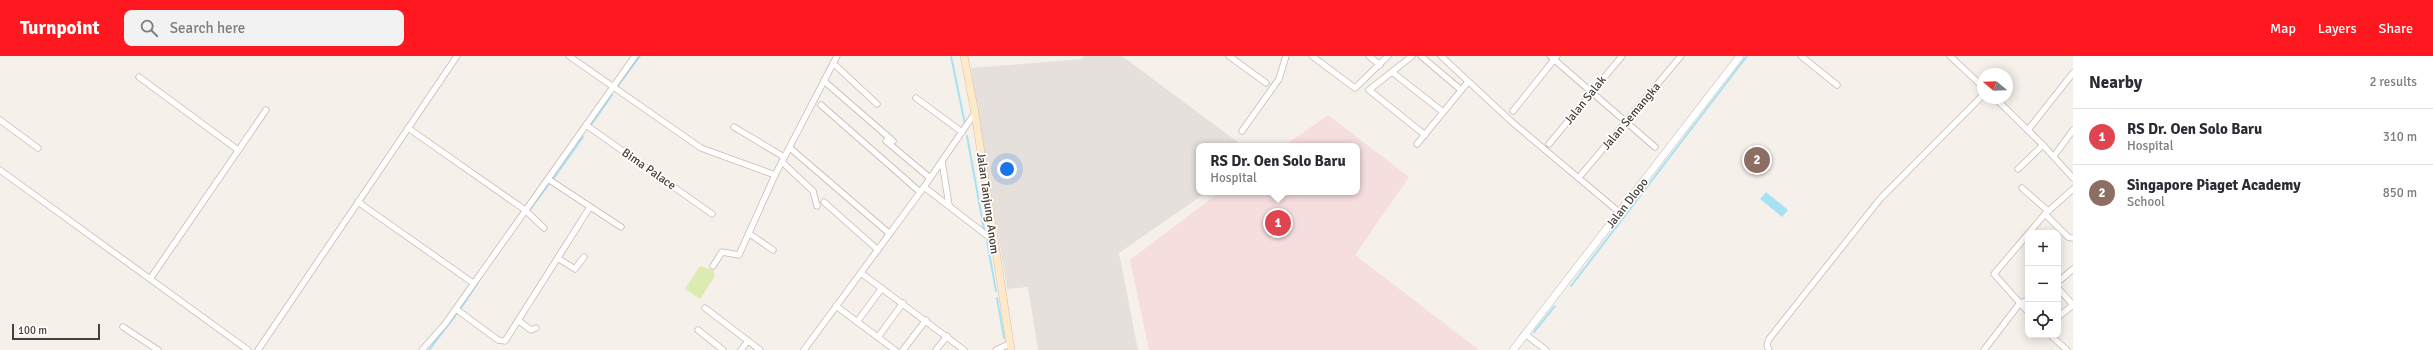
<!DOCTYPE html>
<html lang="en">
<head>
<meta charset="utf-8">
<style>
	body { margin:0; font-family:Signika,sans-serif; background:#f2f2f3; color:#2b2b33 }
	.controls { position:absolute; right:12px; bottom:12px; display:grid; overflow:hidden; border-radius:8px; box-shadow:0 2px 10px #0003 }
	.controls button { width:36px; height:36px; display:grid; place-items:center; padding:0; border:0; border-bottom:1px solid #e1e1e2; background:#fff; color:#2b2b33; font:20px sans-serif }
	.compass { position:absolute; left:1977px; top:12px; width:36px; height:36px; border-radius:50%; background:#fff; box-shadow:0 2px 10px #0003; rotate:289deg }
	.scale { position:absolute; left:12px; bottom:10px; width:88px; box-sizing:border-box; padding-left:4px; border:2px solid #4b4038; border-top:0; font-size:11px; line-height:14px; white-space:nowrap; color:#4b4038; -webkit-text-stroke:3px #fff; paint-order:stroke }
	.you { position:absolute; left:1007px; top:113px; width:14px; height:14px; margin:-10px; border:3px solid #fff; border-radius:50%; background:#1a73e8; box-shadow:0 0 0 6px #1a73e833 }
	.badge { display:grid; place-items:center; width:26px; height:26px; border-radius:50%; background:#ff181f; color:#fff; font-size:13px; font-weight:700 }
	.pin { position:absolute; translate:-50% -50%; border:2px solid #fff; box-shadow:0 1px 4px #0006 }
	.popup { position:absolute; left:1196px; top:87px; width:164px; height:52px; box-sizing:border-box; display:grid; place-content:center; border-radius:8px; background:#fff; filter:drop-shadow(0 1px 3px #0005); font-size:13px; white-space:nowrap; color:#7c7c81 }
	.popup b { font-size:15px; color:#2b2b33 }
	.popup::after { content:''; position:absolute; left:50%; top:100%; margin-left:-8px; border:8px solid transparent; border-top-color:#fff }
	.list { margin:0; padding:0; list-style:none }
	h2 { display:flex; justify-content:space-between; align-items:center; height:52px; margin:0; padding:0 16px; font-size:17px }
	h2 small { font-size:13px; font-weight:400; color:#7c7c81 }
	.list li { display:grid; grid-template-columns:26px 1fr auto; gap:12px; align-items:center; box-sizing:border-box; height:56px; padding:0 16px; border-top:1px solid #e1e1e2 }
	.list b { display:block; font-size:15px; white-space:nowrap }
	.list p { margin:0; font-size:13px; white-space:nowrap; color:#7c7c81 }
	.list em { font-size:13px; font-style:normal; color:#7c7c81 }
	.icon { flex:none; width:22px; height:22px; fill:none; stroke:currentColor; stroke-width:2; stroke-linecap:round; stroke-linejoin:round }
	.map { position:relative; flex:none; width:2073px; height:294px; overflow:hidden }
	header { display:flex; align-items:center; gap:24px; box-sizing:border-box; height:56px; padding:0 20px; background:#ff181f; color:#fff }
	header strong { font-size:19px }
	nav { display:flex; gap:22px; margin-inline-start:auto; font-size:14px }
	.search { width:280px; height:36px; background:#f2f2f3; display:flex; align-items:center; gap:10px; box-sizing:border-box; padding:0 14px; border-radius:8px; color:#7c7c81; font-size:15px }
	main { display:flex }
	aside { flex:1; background:#fff }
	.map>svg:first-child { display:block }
	.industrial { fill:#e6e0dc }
	.medical { fill:#f6dedf }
	.green { fill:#dcebb2 }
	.water { fill:#a6e2f4 }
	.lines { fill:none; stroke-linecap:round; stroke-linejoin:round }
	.stream { stroke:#a6e2f4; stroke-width:2 }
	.minor-casing { stroke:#c5b9af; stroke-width:7 }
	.tertiary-casing { stroke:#c5b9af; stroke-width:8 }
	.secondary-casing { stroke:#dabe9b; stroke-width:8 }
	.minor { stroke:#fff; stroke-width:5.5 }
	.tertiary { stroke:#fff; stroke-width:7 }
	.secondary { stroke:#ffe9cb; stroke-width:7 }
	.labels { text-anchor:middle; stroke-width:3.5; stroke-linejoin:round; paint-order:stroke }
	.street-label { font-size:12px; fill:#4b4038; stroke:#fff }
</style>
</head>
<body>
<header>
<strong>Turnpoint</strong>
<div class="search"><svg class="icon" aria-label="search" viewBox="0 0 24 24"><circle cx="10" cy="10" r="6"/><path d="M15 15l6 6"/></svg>Search here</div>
<nav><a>Map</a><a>Layers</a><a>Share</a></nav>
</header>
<main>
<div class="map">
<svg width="2073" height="294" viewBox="0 0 2073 294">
	<rect width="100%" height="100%" fill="#f6f0eb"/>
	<path class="industrial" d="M 1083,0 L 1122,0 L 1243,90 L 1199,90 L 1199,136 L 1207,136 L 1119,197 L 1138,294 L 1038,294 L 1028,231 L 1007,233 L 971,12 L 1083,3 Z"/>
	<path class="medical" d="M 1328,59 L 1409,121 L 1355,199 L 1479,294 L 1149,294 L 1130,204 L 1220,136 L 1357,136 L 1357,90 L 1284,90 Z"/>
	<path class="green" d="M 700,210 L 713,214 L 715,220 L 700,243 L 685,233 Z"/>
	<path class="water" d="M 1766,136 L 1788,154 L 1782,161 L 1760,143 Z"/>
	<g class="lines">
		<g class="stream">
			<path d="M 951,0 L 965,68"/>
			<path d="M 618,30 L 640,0"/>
			<path d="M 591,69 L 612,39"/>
			<path d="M 967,80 L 984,173"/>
			<path d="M 554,122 L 583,81"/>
			<path d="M 529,155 L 549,128"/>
			<path d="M 987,185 L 996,235"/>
			<path d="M 1571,230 L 1747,0"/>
			<path d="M 997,242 L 1004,282"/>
			<path d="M 1534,276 L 1555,250"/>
			<path d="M 429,294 L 461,252 L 479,225"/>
		</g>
		<defs>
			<g id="minor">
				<path d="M 569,0 L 701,92 L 775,119 L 837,0"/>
				<path d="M 1229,0 L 1266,27"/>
				<path d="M 1312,0 L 1355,32 L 1388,0"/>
				<path d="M 1369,0 L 1380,9"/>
				<path d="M 1412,0 L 1369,34 L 1425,79"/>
				<path d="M 1421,0 L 1461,34"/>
				<path d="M 1441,0 L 1512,66 L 1619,156"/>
				<path d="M 1550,0 L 1655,91"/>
				<path d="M 1801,0 L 1837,29"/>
				<path d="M 1950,0 L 1983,31"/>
				<path d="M 833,7 L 877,48"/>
				<path d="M 1392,16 L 1443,56"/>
				<path d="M 139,21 L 238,94"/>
				<path d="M 824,25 L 893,85"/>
				<path d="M 916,42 L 962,76"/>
				<path d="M 1995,42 L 2043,89 L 2073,122"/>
				<path d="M 821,49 L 920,136"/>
				<path d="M 1513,55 L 1557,0"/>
				<path d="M 0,64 L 38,92"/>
				<path d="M 586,69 L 712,158"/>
				<path d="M 734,71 L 784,101"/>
				<path d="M 408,72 L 525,154 L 544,172"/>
				<path d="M 2028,74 L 2073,17"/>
				<path d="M 1242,75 L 1279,23 L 1286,0"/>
				<path d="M 886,85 L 930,122"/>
				<path d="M 1417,88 L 1468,26"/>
				<path d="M 1549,88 L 1622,0"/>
				<path d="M 790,92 L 890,178"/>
				<path d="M 2054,100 L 2073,74"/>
				<path d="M 942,105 L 949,149"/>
				<path d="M 782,106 L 813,135 L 817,150"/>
				<path d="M 2018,113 L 2043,89"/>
				<path d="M 0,114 L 248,294"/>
				<path d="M 1581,119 L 1681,0"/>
				<path d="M 548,123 L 621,171"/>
				<path d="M 924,131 L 993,184"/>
				<path d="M 2022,132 L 2048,155"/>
				<path d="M 358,146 L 473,227"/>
				<path d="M 824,146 L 878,194"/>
				<path d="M 2045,158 L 2068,181 L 2073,182"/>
				<path d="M 750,178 L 773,194"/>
				<path d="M 559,203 L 575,213 L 584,201"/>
				<path d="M 713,210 L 722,196 L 739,199 L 775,119"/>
				<path d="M 861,217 L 964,294"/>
				<path d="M 150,223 L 266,54"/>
				<path d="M 2058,226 L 2073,213"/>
				<path d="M 2058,232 L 2073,249"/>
				<path d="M 836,250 L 895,294"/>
				<path d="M 705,252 L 760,294"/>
				<path d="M 456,253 L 498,284 L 505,285 L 590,151"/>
				<path d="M 2028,256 L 1994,218 L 2045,158 L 2073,133"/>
				<path d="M 2058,261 L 2073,249"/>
				<path d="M 519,265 L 531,274 L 536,272"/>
				<path d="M 857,266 L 882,232"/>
				<path d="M 123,271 L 158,294"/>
				<path d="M 698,274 L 723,294"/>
				<path d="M 1525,278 L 1546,294"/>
				<path d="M 2050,279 L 2067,294"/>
				<path d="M 878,281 L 903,247"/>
				<path d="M 258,294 L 457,0"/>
				<path d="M 422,294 L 445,268 L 635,0"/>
				<path d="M 741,294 L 748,285"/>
				<path d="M 804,294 L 924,131 L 975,57"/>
				<path d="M 903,294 L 926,264"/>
				<path d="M 936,294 L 947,280"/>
				<path d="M 996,294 L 1009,288"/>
				<path d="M 1769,294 L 1767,289 L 1769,283 L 1880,143 L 1983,39"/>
				<path d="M 1984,294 L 2020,247 L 2028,244"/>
			</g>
			<path id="tertiary" d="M 1513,294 L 1740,0"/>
			<path id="secondary" d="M 964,0 L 975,57 L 1011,294"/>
		</defs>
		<use href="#minor" class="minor-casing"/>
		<use href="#tertiary" class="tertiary-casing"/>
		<use href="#secondary" class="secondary-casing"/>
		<use href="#minor" class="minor"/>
		<use href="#tertiary" class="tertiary"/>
		<use href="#secondary" class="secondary"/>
	</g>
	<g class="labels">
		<g class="street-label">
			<text transform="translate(1585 44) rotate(-51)" y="4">Jalan Salak</text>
			<text transform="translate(1631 60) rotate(-50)" y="4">Jalan Semangka</text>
			<text transform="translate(649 113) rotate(35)" y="4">Bima Palace</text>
			<text transform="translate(988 147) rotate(82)" y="4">Jalan Tanjung Anom</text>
			<text transform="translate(1627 147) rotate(-52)" y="4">Jalan Dlopo</text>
		</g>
	</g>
</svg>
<div class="controls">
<button>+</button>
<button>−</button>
<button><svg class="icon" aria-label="locate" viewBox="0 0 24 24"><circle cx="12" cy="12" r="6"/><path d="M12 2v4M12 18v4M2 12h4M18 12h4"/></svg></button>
</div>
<svg class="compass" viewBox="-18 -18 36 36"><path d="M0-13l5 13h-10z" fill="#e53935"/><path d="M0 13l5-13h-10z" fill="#7c7c81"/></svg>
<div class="scale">100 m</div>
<div class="you"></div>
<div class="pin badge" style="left:1278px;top:167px;background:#e0444e">1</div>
<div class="popup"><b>RS Dr. Oen Solo Baru</b>Hospital</div>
<div class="pin badge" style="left:1757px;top:104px;background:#8d6e63">2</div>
</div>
<aside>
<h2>Nearby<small>2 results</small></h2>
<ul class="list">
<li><span class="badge" style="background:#e0444e">1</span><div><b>RS Dr. Oen Solo Baru</b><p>Hospital</p></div><em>310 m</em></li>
<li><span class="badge" style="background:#8d6e63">2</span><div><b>Singapore Piaget Academy</b><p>School</p></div><em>850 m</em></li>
</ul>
</aside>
</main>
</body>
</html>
